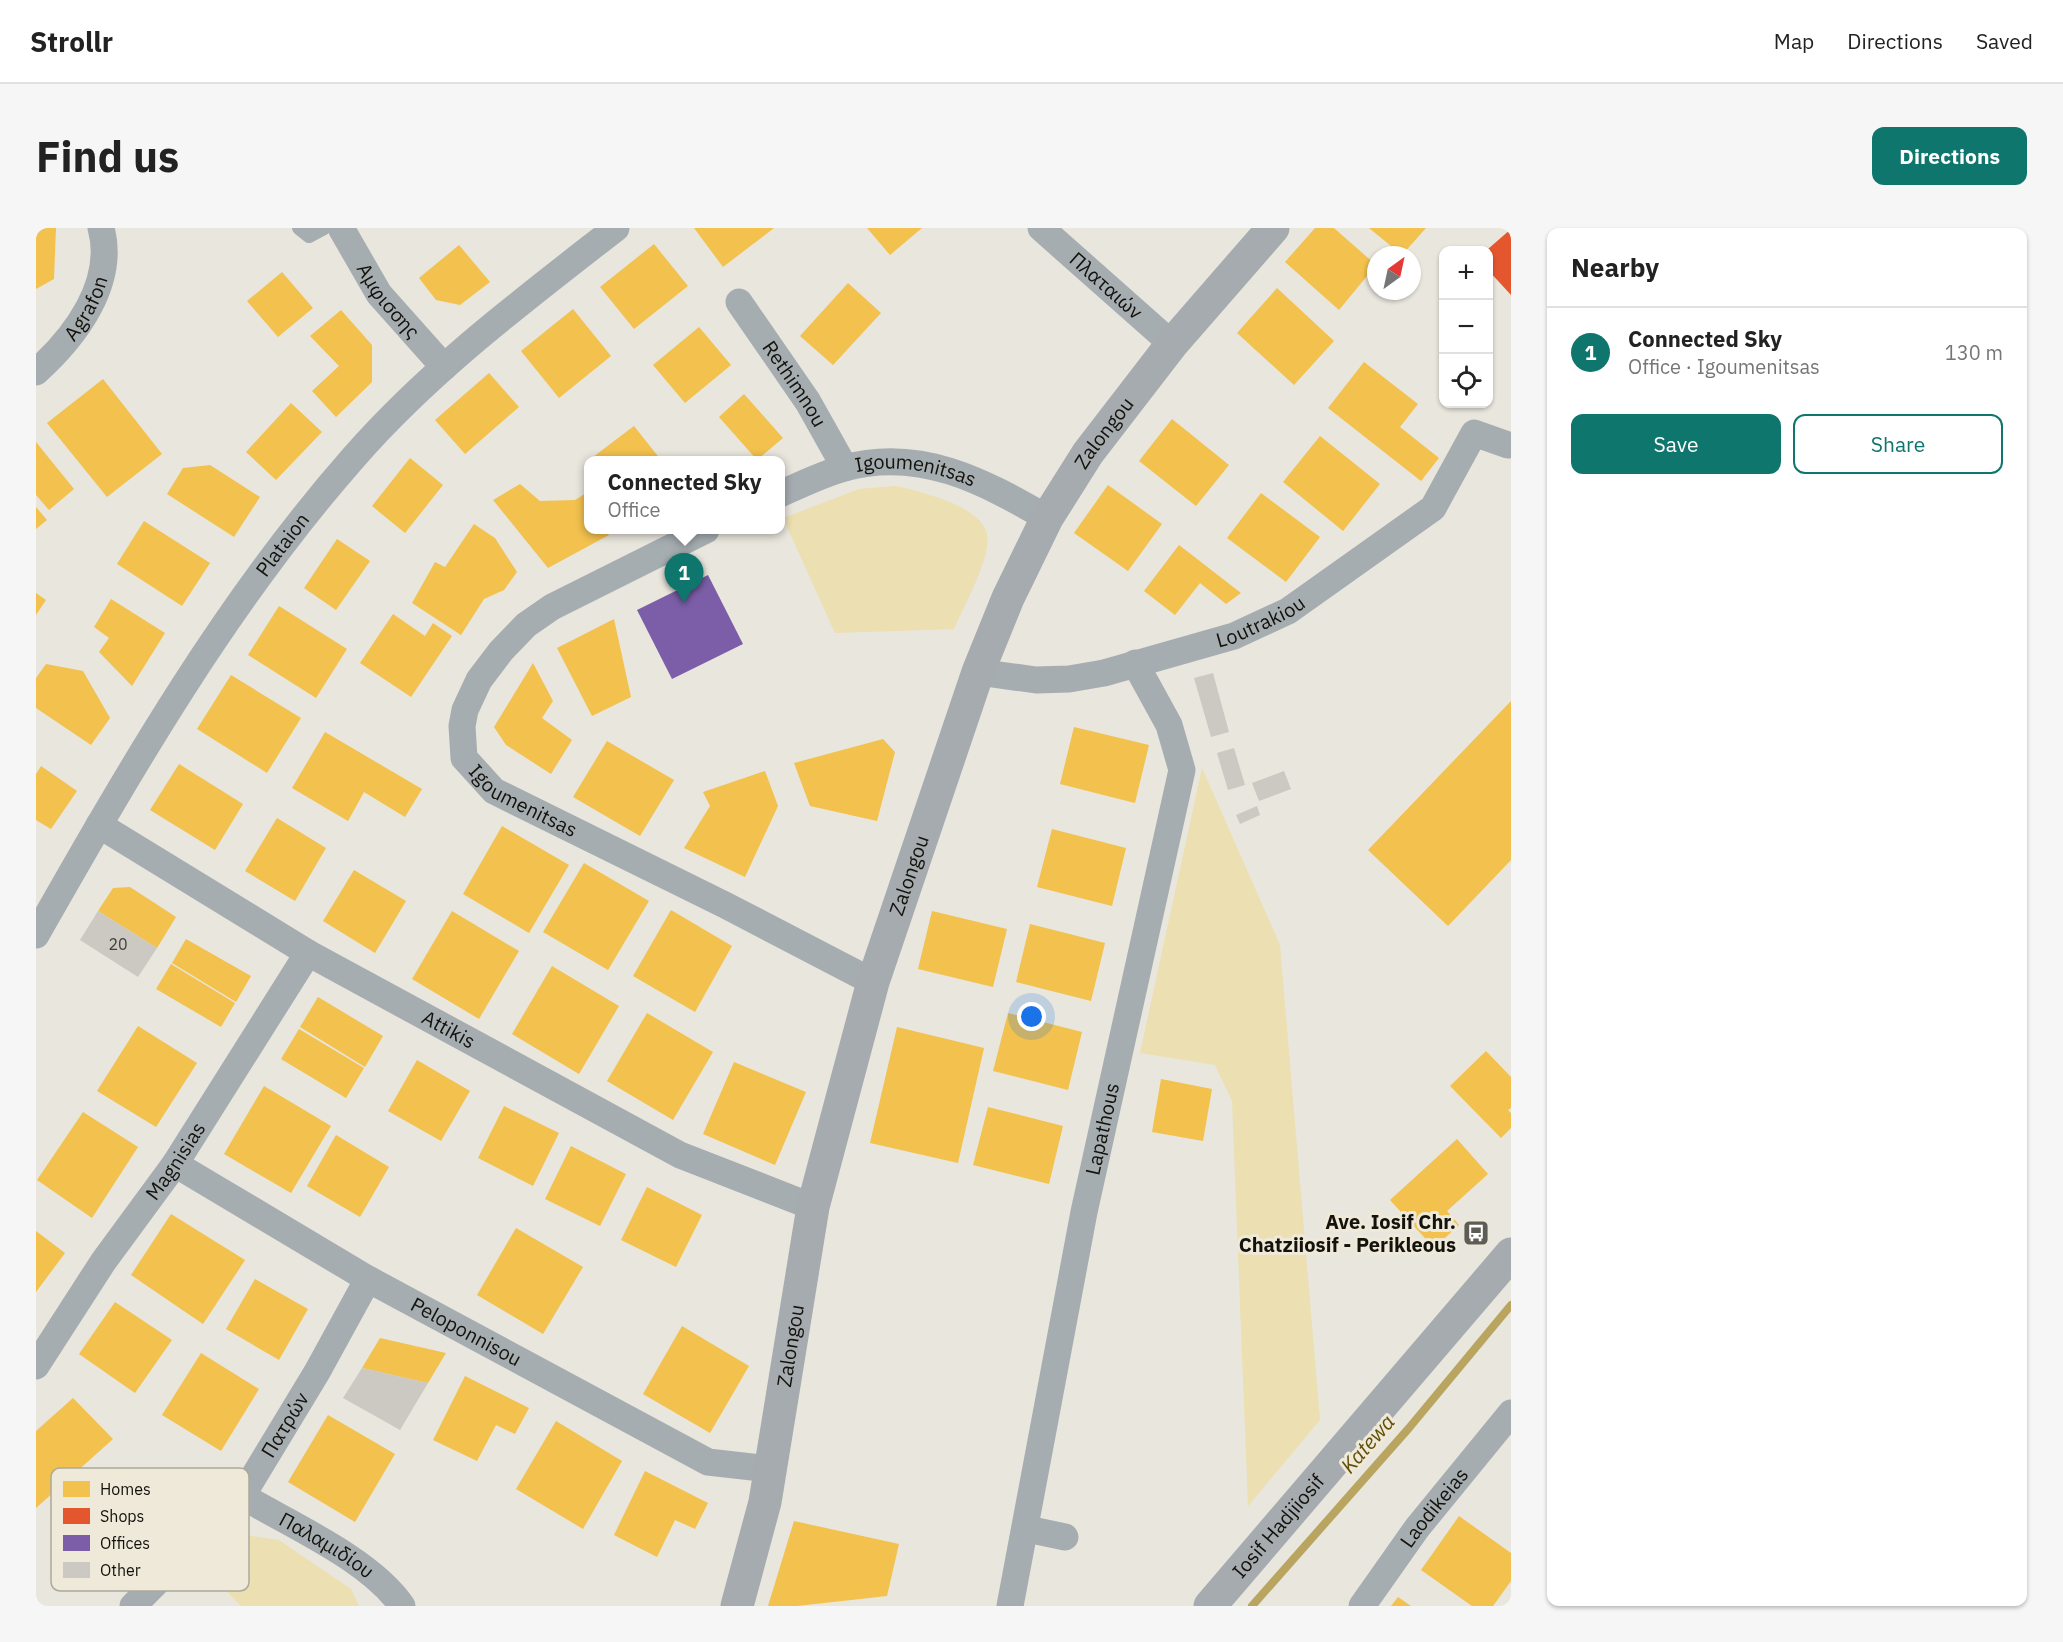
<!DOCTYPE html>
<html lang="en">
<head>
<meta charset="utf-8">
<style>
	body { margin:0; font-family:"IBM Plex Sans",sans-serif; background:#f6f6f6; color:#222 }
	.controls { position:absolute; right:18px; top:18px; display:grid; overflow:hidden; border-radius:12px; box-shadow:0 2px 4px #0004 }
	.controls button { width:54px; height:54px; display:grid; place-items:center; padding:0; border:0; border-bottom:2px solid #e0e0e0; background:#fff; color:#222; font:30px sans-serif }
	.compass { position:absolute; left:1331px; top:18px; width:54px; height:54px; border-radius:50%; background:#fff; box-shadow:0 2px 4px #0004; rotate:33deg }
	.you { position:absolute; left:996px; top:789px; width:21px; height:21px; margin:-15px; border:4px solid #fff; border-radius:50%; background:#1a73e8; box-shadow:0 0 0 9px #1a73e833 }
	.badge { display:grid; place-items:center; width:39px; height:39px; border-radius:50%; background:#0f766e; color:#fff; font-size:20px; font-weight:700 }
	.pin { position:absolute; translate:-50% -50px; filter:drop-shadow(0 2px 3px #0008) }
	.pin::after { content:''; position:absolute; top:32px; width:21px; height:18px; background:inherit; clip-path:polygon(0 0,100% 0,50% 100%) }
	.popup { position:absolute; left:548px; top:228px; width:201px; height:78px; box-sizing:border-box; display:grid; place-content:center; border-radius:12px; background:#fff; filter:drop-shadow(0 2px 4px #0005); font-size:20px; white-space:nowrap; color:#767676 }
	.popup b { font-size:22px; color:#222 }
	.popup::after { content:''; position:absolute; left:50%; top:100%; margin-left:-12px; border:12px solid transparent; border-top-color:#fff }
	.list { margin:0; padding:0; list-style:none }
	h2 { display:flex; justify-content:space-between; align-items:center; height:78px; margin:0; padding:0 24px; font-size:26px }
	h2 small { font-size:20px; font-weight:400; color:#767676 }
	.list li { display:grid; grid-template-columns:39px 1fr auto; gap:18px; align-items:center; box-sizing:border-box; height:90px; padding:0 24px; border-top:2px solid #e0e0e0 }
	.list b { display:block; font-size:22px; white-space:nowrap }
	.list p { margin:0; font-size:20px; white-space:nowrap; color:#767676 }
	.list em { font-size:20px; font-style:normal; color:#767676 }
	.actions { display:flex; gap:12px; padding:18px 24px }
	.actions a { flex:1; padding:14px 0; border:2px solid #0f766e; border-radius:12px; text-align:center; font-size:21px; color:#0f766e }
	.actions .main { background:#0f766e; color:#fff }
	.icon { flex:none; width:33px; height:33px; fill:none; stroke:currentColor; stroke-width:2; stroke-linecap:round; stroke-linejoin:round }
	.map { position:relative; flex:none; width:1475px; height:1378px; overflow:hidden; border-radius:12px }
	header { display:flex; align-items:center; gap:36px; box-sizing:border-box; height:84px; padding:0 30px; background:#fff; border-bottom:2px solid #e0e0e0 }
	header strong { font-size:28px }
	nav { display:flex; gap:33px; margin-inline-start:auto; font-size:21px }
	.intro { display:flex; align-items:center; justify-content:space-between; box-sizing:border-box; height:144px; padding:0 36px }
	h1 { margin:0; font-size:42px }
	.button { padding:15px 27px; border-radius:12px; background:#0f766e; color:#fff; font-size:21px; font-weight:700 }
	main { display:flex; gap:36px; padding:0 36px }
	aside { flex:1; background:#fff; border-radius:12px; box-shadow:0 2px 4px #0004 }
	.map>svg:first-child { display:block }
	.green { fill:#ecdfb1 }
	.homes { fill:#f2c14e }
	.shops { fill:#e4572e }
	.offices { fill:#7b5ea7 }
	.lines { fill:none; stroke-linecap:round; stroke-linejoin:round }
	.stream { stroke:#b9a560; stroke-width:8 }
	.building { fill:#cbc9c2 }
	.lane { stroke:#a6adb1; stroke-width:14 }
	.street { stroke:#a6adb1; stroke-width:27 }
	.secondary { stroke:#a5abae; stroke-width:33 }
	.labels { text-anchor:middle; stroke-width:6; stroke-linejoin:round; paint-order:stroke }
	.number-label { font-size:16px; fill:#41403a }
	.street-label { font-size:20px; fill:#13120c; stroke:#eee9d8 }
	.poi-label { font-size:20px; font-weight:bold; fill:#13120c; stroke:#eee9d8; text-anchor:end }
	.water-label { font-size:21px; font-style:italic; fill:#635007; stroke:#eee9d8 }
	.key { fill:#eee9d8; stroke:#aca89b; stroke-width:1.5 }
	.key-label { font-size:16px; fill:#13120c }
</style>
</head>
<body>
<header>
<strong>Strollr</strong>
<nav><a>Map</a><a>Directions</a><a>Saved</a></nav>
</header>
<div class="intro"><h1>Find us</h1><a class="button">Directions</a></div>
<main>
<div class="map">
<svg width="1475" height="1378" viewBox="0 0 1475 1378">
	<rect width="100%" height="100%" fill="#e9e6dd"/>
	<g class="green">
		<path d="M 860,258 C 885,264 944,277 951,306 C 956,329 927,379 918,401 L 799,405 L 747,290 L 823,261 Z"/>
		<path d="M 1166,540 L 1244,717 L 1284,1192 L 1212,1278 L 1196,873 L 1179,837 L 1104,825 Z"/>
		<path d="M 208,1307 L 243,1312 L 315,1361 L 323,1378 L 205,1378 L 169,1341 Z"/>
	</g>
	<g class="homes">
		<path d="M 0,0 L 20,0 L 18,51 L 0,61 Z"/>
		<path d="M 658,0 L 738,0 L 687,39 Z"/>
		<path d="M 831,0 L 886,0 L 854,27 Z"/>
		<path d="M 1279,0 L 1298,0 L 1340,37 L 1303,82 L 1249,34 Z"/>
		<path d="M 1333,0 L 1390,0 L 1366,27 Z"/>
		<path d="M 618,16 L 652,58 L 598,101 L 564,59 Z"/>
		<path d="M 423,17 L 454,54 L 424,77 L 400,72 L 383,50 Z"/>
		<path d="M 246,44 L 277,80 L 242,109 L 211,73 Z"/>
		<path d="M 812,55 L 845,85 L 797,137 L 764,108 Z"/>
		<path d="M 1241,60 L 1298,113 L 1258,157 L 1201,105 Z"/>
		<path d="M 537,81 L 575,128 L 523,170 L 485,123 Z"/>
		<path d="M 305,82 L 336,117 L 336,154 L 300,189 L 276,163 L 303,138 L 274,108 Z"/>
		<path d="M 663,99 L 695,137 L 649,175 L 617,137 Z"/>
		<path d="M 1328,134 L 1382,176 L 1364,199 L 1403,230 L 1385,253 L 1292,180 Z"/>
		<path d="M 453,145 L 483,179 L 429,226 L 399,192 Z"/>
		<path d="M 67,151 L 126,226 L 71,269 L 11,195 Z"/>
		<path d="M 708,166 L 747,210 L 721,232 L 683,189 Z"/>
		<path d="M 255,175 L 286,204 L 240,252 L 210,224 Z"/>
		<path d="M 1136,191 L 1193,237 L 1160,278 L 1103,233 Z"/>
		<path d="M 598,198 L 625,232 L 553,232 Z"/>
		<path d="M 1284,208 L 1344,256 L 1307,303 L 1247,254 Z"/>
		<path d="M 0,214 L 38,261 L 13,282 L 0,267 Z"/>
		<path d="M 374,230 L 407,257 L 369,305 L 336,278 Z"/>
		<path d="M 174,237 L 224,269 L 198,309 L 131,266 L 147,240 Z"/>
		<path d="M 484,256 L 504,273 L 539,272 L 552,264 L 552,302 L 569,302 L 573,307 L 512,340 L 457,272 Z"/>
		<path d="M 1072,257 L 1126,296 L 1092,343 L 1038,305 Z"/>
		<path d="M 1225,265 L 1284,309 L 1250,354 L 1191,310 Z"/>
		<path d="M 0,279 L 11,292 L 0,301 Z"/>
		<path d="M 108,293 L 174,335 L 146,378 L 81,336 Z"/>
		<path d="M 438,296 L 459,310 L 481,344 L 468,362 L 448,371 L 425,407 L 376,375 L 399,334 L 409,339 Z"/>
		<path d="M 301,311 L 334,333 L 300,382 L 268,360 Z"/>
		<path d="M 1143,317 L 1205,365 L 1190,376 L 1164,355 L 1139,387 L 1108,363 Z"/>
		<path d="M 0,365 L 10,372 L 0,387 Z"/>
		<path d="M 75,371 L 129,405 L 96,458 L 63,424 L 73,410 L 58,399 Z"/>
		<path d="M 243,378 L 311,421 L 280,470 L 212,427 Z"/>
		<path d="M 357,386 L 389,408 L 397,395 L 416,408 L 375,469 L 324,435 Z"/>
		<path d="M 578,391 L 595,469 L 556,488 L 521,420 Z"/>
		<path d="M 497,435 L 517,473 L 506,490 L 536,512 L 515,546 L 470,517 L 458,499 Z"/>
		<path d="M 10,436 L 47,443 L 74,490 L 55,517 L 0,480 L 0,450 Z"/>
		<path d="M 195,447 L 265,490 L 231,545 L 161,501 Z"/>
		<path d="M 1475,473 L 1475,632 L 1412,698 L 1332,622 Z"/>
		<path d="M 1038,499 L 1113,517 L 1099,575 L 1024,556 Z"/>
		<path d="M 289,504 L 386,561 L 369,589 L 328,564 L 312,593 L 256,560 Z"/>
		<path d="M 847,511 L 859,524 L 841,593 L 774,578 L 758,535 Z"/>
		<path d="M 571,513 L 638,552 L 604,608 L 537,569 Z"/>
		<path d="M 143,536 L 207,576 L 179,622 L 114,582 Z"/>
		<path d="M 5,538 L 41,563 L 15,601 L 0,592 L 0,546 Z"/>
		<path d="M 729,543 L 742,578 L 709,649 L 648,620 L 674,578 L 667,564 Z"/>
		<path d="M 241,590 L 290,620 L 259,673 L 209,643 Z"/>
		<path d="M 466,598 L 533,637 L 493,705 L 427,666 Z"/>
		<path d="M 1016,601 L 1090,620 L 1076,678 L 1001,659 Z"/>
		<path d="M 548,635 L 613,673 L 572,742 L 507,704 Z"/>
		<path d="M 318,642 L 370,673 L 339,725 L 287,693 Z"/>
		<path d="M 94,659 L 140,689 L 121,720 L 62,683 L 77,660 Z"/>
		<path d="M 635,682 L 696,718 L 659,784 L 597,748 Z"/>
		<path d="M 416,683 L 483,723 L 443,791 L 376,751 Z"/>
		<path d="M 896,683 L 971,701 L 957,759 L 882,741 Z"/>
		<path d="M 994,696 L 1069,715 L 1055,773 L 980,754 Z"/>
		<path d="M 150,711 L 215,748 L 200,774 L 136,735 Z"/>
		<path d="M 135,736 L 199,775 L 185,799 L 120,761 Z"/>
		<path d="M 516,738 L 583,778 L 543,846 L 476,806 Z"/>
		<path d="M 282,769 L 347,808 L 329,839 L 264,799 Z"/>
		<path d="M 611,785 L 677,824 L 637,892 L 571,853 Z"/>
		<path d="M 972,785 L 1046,804 L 1032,862 L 957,843 Z"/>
		<path d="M 102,798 L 161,835 L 120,899 L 61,863 Z"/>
		<path d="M 861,799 L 948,820 L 922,935 L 834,915 Z"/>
		<path d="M 263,801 L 328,840 L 310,870 L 245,831 Z"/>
		<path d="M 1450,823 L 1475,849 L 1475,880 L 1472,882 L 1475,885 L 1475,900 L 1465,910 L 1414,858 Z"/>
		<path d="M 381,832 L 434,863 L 405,913 L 352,883 Z"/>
		<path d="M 698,834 L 770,864 L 739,937 L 667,906 Z"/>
		<path d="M 1125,851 L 1176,861 L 1167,913 L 1116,904 Z"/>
		<path d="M 228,858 L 295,898 L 255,965 L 188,926 Z"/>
		<path d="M 468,878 L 523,905 L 497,958 L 442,930 Z"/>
		<path d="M 952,879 L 1027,898 L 1013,956 L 937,937 Z"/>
		<path d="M 47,884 L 102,919 L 56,990 L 1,952 Z"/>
		<path d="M 300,907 L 353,939 L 324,989 L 271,958 Z"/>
		<path d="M 1421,911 L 1452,946 L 1411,983 L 1423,997 L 1398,1020 L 1354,972 Z"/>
		<path d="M 535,918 L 590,946 L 564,998 L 509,971 Z"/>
		<path d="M 611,959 L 666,987 L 640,1039 L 585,1012 Z"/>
		<path d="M 135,986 L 209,1032 L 167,1096 L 95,1047 Z"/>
		<path d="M 480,1000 L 547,1039 L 507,1106 L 441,1067 Z"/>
		<path d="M 0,1003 L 29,1025 L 0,1064 Z"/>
		<path d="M 219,1051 L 272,1081 L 243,1132 L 190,1101 Z"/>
		<path d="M 79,1074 L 136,1112 L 99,1165 L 43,1126 Z"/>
		<path d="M 646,1098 L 713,1138 L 674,1205 L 607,1166 Z"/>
		<path d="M 344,1110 L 410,1125 L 392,1155 L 326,1140 Z"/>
		<path d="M 165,1125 L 223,1161 L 185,1223 L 126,1187 Z"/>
		<path d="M 429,1148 L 493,1180 L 479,1206 L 460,1197 L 441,1233 L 397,1212 Z"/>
		<path d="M 37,1170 L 77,1211 L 0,1280 L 0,1203 Z"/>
		<path d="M 292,1187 L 359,1226 L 319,1294 L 252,1254 Z"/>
		<path d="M 520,1193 L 586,1233 L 547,1301 L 480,1261 Z"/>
		<path d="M 609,1243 L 672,1275 L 659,1301 L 639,1292 L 621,1329 L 578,1307 Z"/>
		<path d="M 1423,1288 L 1475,1325 L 1475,1353 L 1457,1378 L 1436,1378 L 1385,1342 Z"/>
		<path d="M 758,1293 L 863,1316 L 851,1368 L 761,1378 L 732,1378 Z"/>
		<path d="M 1362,1369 L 1375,1378 L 1355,1378 Z"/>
	</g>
	<path class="shops" d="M 1475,1 L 1475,67 L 1452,42 L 1452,21 Z"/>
	<path class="offices" d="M 672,347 L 707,416 L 636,451 L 601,382 Z"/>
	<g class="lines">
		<path class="stream" d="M 1216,1378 L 1373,1200 L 1475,1077"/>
	</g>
	<g class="building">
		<path d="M 1177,445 L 1193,504 L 1175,509 L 1158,450 Z"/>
		<path d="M 1198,520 L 1209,557 L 1192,562 L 1181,525 Z"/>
		<path d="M 1248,543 L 1255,561 L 1223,573 L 1216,555 Z"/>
		<path d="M 1221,578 L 1224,587 L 1204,596 L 1200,587 Z"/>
		<path d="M 62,683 L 121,720 L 102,749 L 44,712 Z"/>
		<path d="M 326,1140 L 392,1155 L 364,1202 L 307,1170 Z"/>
	</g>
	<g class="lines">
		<path class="lane" d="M 263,0 L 273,8 L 288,0"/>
		<g class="street">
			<path id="s1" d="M 305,0 L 343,66 L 408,139"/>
			<path id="s2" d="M 1005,0 L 1136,116"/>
			<path id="s3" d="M 703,74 L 772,174 L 809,240"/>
			<path id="s4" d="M 0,144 C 39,109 80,55 65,0"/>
			<path id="s5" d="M 744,266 C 764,257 787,246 808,240 C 884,219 947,253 1011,290"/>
			<path id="s6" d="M 670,302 L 516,379 L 490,397 L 465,423 L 443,452 L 429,482 L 426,498 L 428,530 L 458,563 L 689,677 L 837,754"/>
			<path id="s7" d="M 942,444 L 1000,452 L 1033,451 L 1068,445 L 1198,408 L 1252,383 L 1397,280 L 1438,205 L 1472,217"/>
			<path id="s8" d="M 63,597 L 272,725 L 644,927 L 777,979"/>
			<path id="s9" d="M 0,707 C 95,540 191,373 318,229 C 395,141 489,71 580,0"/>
			<path id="s10" d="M 139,936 L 332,1051 L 672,1234 L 733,1241"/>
			<path id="s11" d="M 0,1138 L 67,1034 L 139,936 L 272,725"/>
			<path id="s12" d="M 206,1268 C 255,1297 335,1332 366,1378"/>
			<path d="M 991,1301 L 1029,1309"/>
			<path id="s13" d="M 97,1378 L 206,1268 L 281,1144 L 332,1051"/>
			<path id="s14" d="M 974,1378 L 1048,984 L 1146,542 L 1133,497 L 1099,435"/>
			<path id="s15" d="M 1326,1378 L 1381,1300 L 1475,1185"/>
		</g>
		<g class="secondary">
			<path id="s16" d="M 701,1378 L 729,1274 L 777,979 L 837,754 L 942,444 L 972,370 L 1011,290 L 1052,225 L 1136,116 L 1237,0"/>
			<path id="s17" d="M 1174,1378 L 1475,1026"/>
		</g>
	</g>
	<defs>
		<symbol id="bus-square" viewBox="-11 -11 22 22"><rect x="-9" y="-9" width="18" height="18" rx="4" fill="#5e5c55" stroke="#eee9d8"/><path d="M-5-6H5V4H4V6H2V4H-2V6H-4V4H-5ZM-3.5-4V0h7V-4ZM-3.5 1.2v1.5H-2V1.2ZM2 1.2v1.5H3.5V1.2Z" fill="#fff"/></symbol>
	</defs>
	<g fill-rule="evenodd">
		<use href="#bus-square" x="1425" y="990" width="30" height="30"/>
	</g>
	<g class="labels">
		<g class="number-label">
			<text x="82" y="722">20</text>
		</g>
		<g class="street-label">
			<text dy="7" stroke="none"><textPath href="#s2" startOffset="87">Πλαταιών</textPath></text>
			<text dy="7" stroke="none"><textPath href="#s1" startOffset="87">Αμφισσης</textPath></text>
			<text dy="7" stroke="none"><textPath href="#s4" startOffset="82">Agrafon</textPath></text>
			<text dy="7" stroke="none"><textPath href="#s3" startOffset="99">Rethimnou</textPath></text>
			<text dy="7" stroke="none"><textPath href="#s16" startOffset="1238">Zalongou</textPath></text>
			<text dy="7" stroke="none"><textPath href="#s5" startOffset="142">Igoumenitsas</textPath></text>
			<text dy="7" stroke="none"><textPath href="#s9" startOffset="462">Plataion</textPath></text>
			<text dy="7" stroke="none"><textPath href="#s7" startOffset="292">Loutrakiou</textPath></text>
			<text dy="7" stroke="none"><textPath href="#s6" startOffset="432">Igoumenitsas</textPath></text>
			<text dy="7" stroke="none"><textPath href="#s16" startOffset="752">Zalongou</textPath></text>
			<text dy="7" stroke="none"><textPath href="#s8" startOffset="405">Attikis</textPath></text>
			<text dy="7" stroke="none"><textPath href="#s14" startOffset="486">Lapathous</textPath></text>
			<text dy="7" stroke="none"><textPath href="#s11" startOffset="248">Magnisias</textPath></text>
			<text dy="7" stroke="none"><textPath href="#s10" startOffset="336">Peloponnisou</textPath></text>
			<text dy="7" stroke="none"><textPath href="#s16" startOffset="266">Zalongou</textPath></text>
			<text dy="7" stroke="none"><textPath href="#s13" startOffset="238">Πατρών</textPath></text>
			<text dy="7" stroke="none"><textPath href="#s15" startOffset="122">Laodikeias</textPath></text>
			<text dy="7" stroke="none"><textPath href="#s17" startOffset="105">Iosif Hadjiiosif</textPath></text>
			<text dy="7" stroke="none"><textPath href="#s12" startOffset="98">Παλαμιδίου</textPath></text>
		</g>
		<g class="poi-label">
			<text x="1420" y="1001">Ave. Iosif Chr.<tspan x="1420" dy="23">Chatziiosif - Perikleous</tspan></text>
		</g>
		<g class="water-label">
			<text transform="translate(1332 1216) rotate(-49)" y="7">Katewa</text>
		</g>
	</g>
	<rect x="15" y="1240" width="198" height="123" rx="9" class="key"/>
	<rect x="27" y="1253" width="27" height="16" fill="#f2c14e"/>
	<rect x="27" y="1280" width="27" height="16" fill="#e4572e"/>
	<rect x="27" y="1307" width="27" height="16" fill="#7b5ea7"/>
	<rect x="27" y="1334" width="27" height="16" fill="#cbc9c2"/>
	<g class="key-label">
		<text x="64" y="1267">Homes</text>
		<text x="64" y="1294">Shops</text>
		<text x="64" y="1321">Offices</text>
		<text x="64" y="1348">Other</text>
	</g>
</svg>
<div class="controls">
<button>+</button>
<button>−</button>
<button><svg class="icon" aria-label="locate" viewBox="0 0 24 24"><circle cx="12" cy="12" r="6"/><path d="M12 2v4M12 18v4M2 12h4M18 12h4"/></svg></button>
</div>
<svg class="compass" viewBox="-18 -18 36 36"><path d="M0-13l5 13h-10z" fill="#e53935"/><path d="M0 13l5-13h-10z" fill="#767676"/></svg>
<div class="you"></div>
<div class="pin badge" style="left:648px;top:375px">1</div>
<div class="popup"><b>Connected Sky</b>Office</div>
</div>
<aside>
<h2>Nearby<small></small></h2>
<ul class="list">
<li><span class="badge">1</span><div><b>Connected Sky</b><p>Office · Igoumenitsas</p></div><em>130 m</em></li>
</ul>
<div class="actions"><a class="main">Save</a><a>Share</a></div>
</aside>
</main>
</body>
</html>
